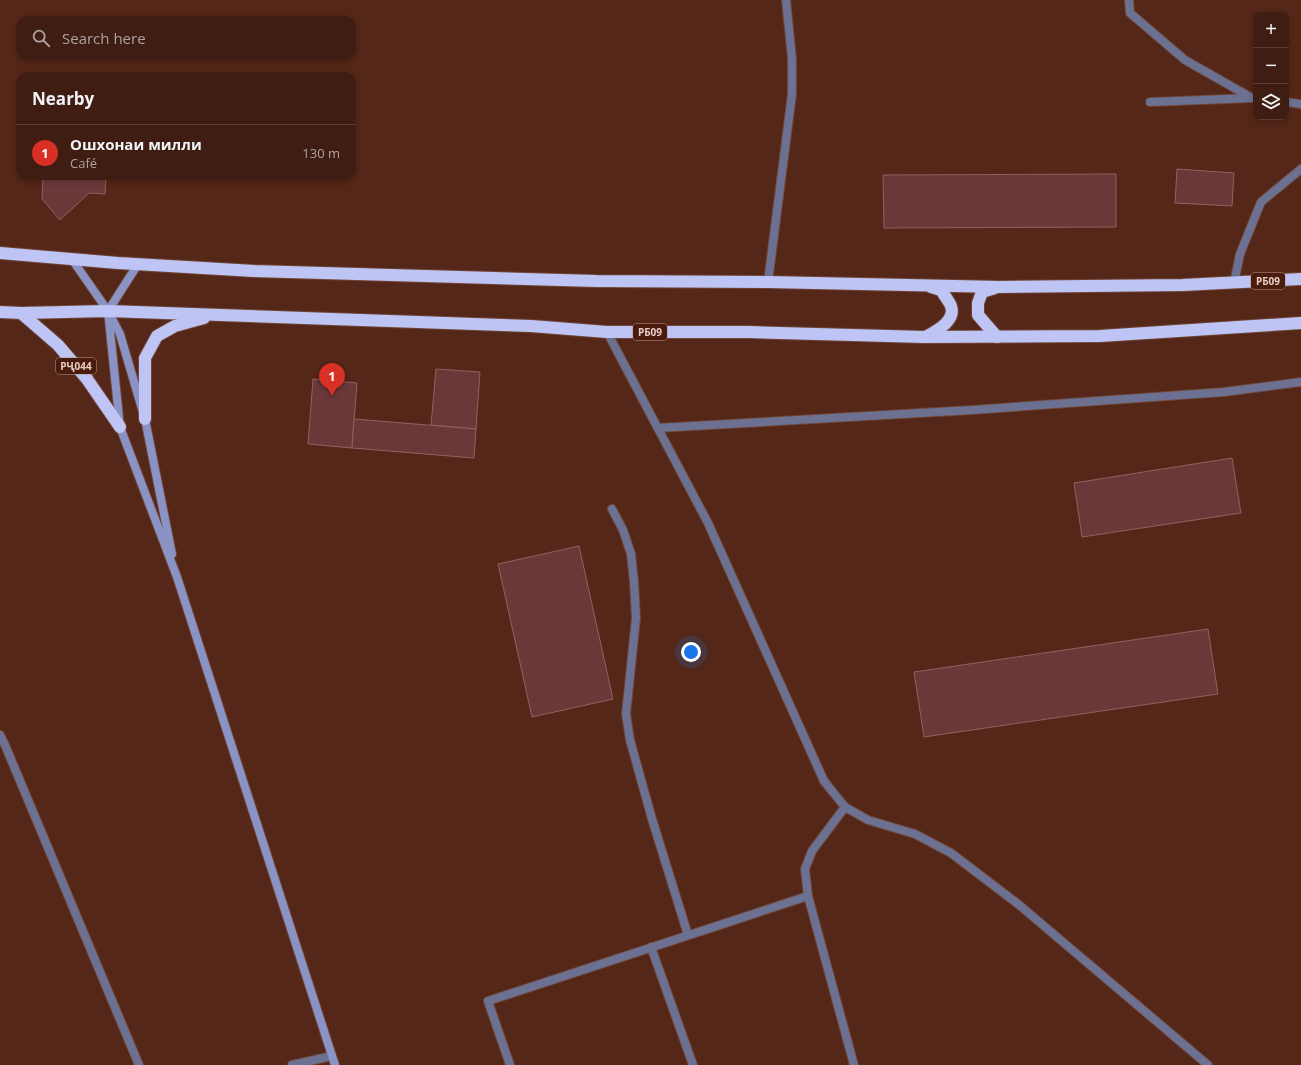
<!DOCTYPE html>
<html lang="en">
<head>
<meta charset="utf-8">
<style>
	body { margin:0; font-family:"Open Sans",sans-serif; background:#4a2a20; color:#f1f3f6 }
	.controls { position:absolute; right:12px; top:12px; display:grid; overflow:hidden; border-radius:8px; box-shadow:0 2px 6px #0003 }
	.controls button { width:36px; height:36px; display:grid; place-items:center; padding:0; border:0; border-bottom:1px solid #583b32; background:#3f1d12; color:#f1f3f6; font:20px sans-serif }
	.you { position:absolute; left:691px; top:652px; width:14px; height:14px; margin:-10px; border:3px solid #fff; border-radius:50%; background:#1a73e8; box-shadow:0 0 0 6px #1a73e833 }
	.badge { display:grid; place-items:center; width:26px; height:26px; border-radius:50%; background:#d93025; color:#fff; font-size:13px; font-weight:700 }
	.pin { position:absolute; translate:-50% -33px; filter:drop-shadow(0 1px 2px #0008) }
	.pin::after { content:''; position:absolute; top:21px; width:14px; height:12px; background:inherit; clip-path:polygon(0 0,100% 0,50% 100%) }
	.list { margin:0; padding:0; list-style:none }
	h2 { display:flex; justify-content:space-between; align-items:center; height:52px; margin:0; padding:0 16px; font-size:17px }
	h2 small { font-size:13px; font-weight:400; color:#ada29f }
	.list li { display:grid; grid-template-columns:26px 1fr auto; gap:12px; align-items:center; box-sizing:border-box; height:56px; padding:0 16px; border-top:1px solid #583b32 }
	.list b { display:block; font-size:15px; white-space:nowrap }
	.list p { margin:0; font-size:13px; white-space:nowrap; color:#ada29f }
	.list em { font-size:13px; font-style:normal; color:#ada29f }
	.icon { flex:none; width:22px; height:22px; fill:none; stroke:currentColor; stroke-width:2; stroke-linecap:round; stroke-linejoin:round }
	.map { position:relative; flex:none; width:1301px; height:1065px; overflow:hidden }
	.search { position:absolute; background:#3f1d12; box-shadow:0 2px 6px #0003; left:16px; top:16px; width:340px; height:44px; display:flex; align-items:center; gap:10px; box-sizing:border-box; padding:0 14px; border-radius:12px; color:#ada29f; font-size:15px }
	.panel { position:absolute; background:#3f1d12; box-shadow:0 2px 6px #0003; left:16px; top:72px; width:340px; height:108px; border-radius:12px }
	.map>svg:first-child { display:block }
	.building { fill:#6b383a; stroke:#965f60 }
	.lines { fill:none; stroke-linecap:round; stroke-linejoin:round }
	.lane-casing { stroke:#6f4537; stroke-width:10 }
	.street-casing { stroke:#6f4537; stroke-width:10 }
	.secondary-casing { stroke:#6f4537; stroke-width:10 }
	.highway-casing { stroke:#6f4537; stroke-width:14 }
	.lane { stroke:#6c7191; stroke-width:8 }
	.street { stroke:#6c7191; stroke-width:8 }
	.secondary { stroke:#8b92c4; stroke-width:8 }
	.highway { stroke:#bec4f3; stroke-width:12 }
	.labels { text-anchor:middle; stroke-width:3; stroke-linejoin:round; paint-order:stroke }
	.shield { fill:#491c0e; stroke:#ba988d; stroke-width:1 }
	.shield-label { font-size:10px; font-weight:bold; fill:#ebcdc3 }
</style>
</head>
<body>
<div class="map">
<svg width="1301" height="1065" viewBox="0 0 1301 1065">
	<rect width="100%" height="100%" fill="#542718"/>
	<g class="building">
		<path d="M 1177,169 L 1234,173 L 1232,206 L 1175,203 Z"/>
		<path d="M 1116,174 L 1116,227 L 884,228 L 883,175 Z"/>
		<path d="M 43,176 L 106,176 L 105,194 L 89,193 L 60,220 L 42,199 Z"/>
		<path d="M 436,369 L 480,372 L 476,429 L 431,425 Z"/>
		<path d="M 313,379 L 357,383 L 352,448 L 308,444 Z"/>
		<path d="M 354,419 L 476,429 L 474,458 L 352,448 Z"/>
		<path d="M 1232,458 L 1241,513 L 1082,537 L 1074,483 Z"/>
		<path d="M 579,546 L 613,699 L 532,717 L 498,564 Z"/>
		<path d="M 1208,629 L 1218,694 L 924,737 L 914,672 Z"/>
	</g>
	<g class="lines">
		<defs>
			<g id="lane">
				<path d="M 1129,0 L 1130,13 L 1185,60 L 1252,98 L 1256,98"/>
				<path d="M 1150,102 L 1252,98"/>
				<path d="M 1286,102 L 1301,104"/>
				<path d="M 768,282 L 792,94 L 792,59 L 786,0"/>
			</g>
			<g id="street">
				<path d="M 1234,283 L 1240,254 L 1261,202 L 1301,169"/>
				<path d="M 607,332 L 708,523 L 824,781 L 845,807 L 868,820 L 915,834 L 951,853 L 1018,904 L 1208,1065"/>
				<path d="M 658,428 L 972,410 L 1224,392 L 1301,382"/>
				<path d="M 612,509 L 623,530 L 631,554 L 634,581 L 636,618 L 626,714 L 630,740 L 652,819 L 688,935"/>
				<path d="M 0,735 L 5,745 L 139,1065"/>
				<path d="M 845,807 L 812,851 L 805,869 L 808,896 L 854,1065"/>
				<path d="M 651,947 L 693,1065"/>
				<path d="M 292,1065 L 332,1056"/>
				<path d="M 510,1065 L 488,1001 L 808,896"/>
			</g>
			<g id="secondary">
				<path d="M 71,258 L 108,311 L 120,334 L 145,419 L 172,554"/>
				<path d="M 138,264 L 108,311 L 120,427 L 177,577 L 335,1065"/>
			</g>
			<g id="highway">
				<path d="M 0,253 L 118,263 L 254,271 L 596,281 L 768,282 L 1000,287 L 1183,285 L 1301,279"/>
				<path d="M 995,288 L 982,292 L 978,303 L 978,315 L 997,337"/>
				<path d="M 0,312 L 21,313 L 108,311 L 531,326 L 607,332 L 748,332 L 924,337 L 1100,336 L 1301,323"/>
				<path d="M 21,313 L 58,345 L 87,379 L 120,427"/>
				<path d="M 927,336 C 937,331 956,320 951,306 C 949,301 944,295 941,290 L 931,287"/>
				<path d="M 145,419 L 145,358 L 157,336 L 175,326 L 204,318"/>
			</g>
		</defs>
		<use href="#lane" class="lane-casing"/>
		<use href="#street" class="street-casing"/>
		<use href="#secondary" class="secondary-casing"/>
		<use href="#highway" class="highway-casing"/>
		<use href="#lane" class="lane"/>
		<use href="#street" class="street"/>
		<use href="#secondary" class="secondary"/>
		<use href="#highway" class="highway"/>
	</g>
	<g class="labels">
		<g class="shield">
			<rect x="1251" y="273" width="34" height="16" rx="3"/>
			<rect x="633" y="324" width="34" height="16" rx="3"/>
			<rect x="56" y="358" width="40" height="16" rx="3"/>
		</g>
		<g class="shield-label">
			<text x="1268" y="285">РБ09</text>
			<text x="650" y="336">РБ09</text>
			<text x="76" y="370">РҶ044</text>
		</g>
	</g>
</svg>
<div class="controls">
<button>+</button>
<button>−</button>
<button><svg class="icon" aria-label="layers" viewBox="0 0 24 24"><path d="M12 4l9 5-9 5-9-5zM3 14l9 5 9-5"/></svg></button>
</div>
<div class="you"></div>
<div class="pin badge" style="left:332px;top:396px">1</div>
<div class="search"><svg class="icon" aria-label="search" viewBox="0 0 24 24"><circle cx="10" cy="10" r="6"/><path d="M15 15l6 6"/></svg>Search here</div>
<section class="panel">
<h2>Nearby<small></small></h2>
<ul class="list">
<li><span class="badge">1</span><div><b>Ошхонаи милли</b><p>Café</p></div><em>130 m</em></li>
</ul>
</section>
</div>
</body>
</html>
